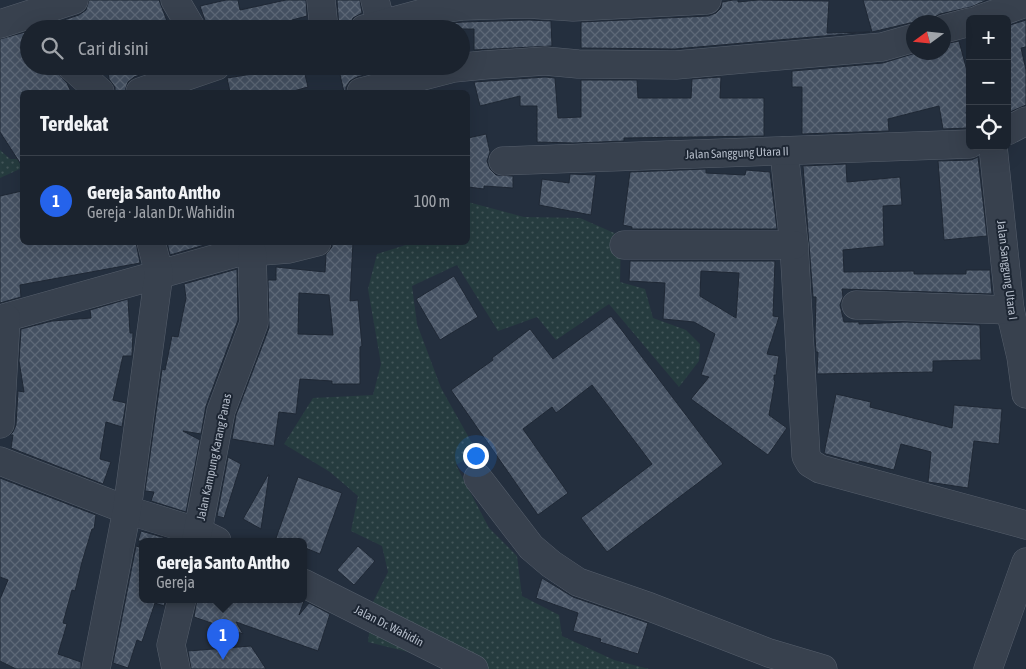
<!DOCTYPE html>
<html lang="id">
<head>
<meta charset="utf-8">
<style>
	body { margin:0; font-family:"Asap Condensed",sans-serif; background:#282f3a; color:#f1f3f6 }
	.controls { position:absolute; right:15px; top:15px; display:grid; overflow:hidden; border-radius:8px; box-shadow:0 5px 20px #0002 }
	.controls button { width:45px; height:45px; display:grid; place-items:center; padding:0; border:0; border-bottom:1px solid #39404a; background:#1b232e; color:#f1f3f6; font:25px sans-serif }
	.compass { position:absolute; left:906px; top:15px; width:45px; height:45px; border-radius:50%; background:#1b232e; box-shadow:0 5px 20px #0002; rotate:255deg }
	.you { position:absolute; left:475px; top:455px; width:18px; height:18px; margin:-12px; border:4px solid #fff; border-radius:50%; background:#1a73e8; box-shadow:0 0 0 8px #1a73e833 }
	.badge { display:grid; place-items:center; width:32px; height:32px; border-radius:50%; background:#2563eb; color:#fff; font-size:16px; font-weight:700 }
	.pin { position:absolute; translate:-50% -41px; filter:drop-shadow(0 1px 2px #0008) }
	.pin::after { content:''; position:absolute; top:26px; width:18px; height:15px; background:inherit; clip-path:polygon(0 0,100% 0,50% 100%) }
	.popup { position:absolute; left:139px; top:538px; width:168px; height:65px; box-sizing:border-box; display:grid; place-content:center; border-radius:8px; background:#1b232e; filter:drop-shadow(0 1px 4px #0005); font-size:16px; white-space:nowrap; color:#a0a4aa }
	.popup b { font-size:19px; color:#f1f3f6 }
	.popup::after { content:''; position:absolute; left:50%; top:100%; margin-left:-10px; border:10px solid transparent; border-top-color:#1b232e }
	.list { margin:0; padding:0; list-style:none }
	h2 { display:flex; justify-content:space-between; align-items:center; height:65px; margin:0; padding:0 20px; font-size:21px }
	h2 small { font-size:16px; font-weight:400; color:#a0a4aa }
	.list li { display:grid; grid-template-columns:32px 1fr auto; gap:15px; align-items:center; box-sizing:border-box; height:90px; padding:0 20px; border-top:1px solid #39404a }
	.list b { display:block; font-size:19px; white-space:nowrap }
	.list p { margin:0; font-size:16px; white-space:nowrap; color:#a0a4aa }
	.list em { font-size:16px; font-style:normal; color:#a0a4aa }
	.icon { flex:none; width:28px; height:28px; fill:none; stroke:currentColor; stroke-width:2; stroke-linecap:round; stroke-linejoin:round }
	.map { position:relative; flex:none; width:1026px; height:669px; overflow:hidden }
	.search { position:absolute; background:#1b232e; box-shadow:0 5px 20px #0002; left:20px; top:20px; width:450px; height:55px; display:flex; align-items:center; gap:12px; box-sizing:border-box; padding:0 18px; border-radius:28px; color:#a0a4aa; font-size:19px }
	.panel { position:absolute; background:#1b232e; box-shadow:0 5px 20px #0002; left:20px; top:90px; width:450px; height:155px; border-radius:8px }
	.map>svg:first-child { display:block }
	.grass { fill:url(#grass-dots) }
	.building { fill:url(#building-cross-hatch); stroke:#1f2835; fill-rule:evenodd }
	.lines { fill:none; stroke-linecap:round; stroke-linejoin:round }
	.minor-casing { stroke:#565f6c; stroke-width:29 }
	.minor { stroke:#38414e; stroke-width:28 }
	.labels { text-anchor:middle; stroke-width:4; stroke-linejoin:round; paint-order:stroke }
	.street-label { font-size:12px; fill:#b4bcc9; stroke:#1d2633 }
</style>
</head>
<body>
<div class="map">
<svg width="1026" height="669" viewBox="0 0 1026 669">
	<defs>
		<pattern id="grass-dots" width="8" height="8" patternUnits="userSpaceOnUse" patternTransform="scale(1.25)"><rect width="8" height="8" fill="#263c3f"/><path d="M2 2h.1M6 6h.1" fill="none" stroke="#435659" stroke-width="1.8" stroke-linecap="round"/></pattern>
		<pattern id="building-cross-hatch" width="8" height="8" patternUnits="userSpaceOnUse" patternTransform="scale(1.25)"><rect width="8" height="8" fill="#455162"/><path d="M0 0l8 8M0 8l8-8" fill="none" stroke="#5d6877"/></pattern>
	</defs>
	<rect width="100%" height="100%" fill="#242f3e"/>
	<g class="grass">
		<path d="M 0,150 L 10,159 L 22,159 L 22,168 L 0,178 Z"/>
		<path d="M 468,202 L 524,217 L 580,218 L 621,236 L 620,282 L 645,289 L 653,318 L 686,330 L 700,344 L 699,361 L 679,387 L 609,304 L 556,340 L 537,317 L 498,331 L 457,265 L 412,286 L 417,324 L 441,388 L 477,452 L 456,465 L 489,528 L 517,556 L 522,596 L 559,615 L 562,636 L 614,660 L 649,669 L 444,669 L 412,653 L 368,642 L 373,602 L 388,572 L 382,546 L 351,531 L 358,496 L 330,472 L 284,444 L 313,398 L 373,395 L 381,364 L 368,289 L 377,254 L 409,244 L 410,243 L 468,242 Z"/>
	</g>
	<g class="building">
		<path d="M 89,0 L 159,0 L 170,29 L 36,29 L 79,15 L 86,10 Z"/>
		<path d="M 226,0 L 238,0 L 240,10 L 286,0 L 306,0 L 307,16 L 292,20 L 294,29 L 208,29 L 200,6 Z"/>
		<path d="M 337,0 L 360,0 L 362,13 L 353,18 L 349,29 L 339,29 Z"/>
		<path d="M 733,0 L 738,0 L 738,2 L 758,0 L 829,1 L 827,33 L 870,32 L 675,49 L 581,48 L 581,22 L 708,16 L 716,13 L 721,8 L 722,2 Z"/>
		<path d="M 863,0 L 987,0 L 971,7 L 940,14 L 933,18 L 930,22 L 910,23 L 872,32 Z"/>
		<path d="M 528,20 L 551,21 L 552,46 L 474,50 L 474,29 L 425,29 L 441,24 L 463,22 Z"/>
		<path d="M 1026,20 L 1026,47 L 1021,48 L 1026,70 L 1026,105 L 1010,112 L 1007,101 L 1007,26 Z"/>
		<path d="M 29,31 L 29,66 L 56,66 L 56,71 L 67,83 L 71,92 L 22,92 L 22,166 L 0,132 L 0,39 Z"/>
		<path d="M 959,41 L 970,82 L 970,112 L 966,112 L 969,128 L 943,129 L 939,106 L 888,119 L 889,131 L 802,134 L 802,87 L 792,87 L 792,71 L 883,63 L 919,52 L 944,52 L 944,44 Z"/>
		<path d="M 95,66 L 167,66 L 134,77 L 128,82 L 125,91 L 120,92 L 115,92 L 115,87 L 109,79 L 108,73 L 104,74 Z"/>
		<path d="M 303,66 L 308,87 L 290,92 L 230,92 L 227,78 Z"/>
		<path d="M 338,66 L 398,66 L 357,77 L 350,81 L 346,87 L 346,92 L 344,92 Z"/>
		<path d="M 545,77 L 555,78 L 558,118 L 581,117 L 581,80 L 637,80 L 638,98 L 691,98 L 692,79 L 721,77 L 720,98 L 764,98 L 764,136 L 624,138 L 624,141 L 574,143 L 537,142 L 537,106 L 520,106 L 520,96 L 480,106 L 474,82 Z"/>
		<path d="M 486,134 L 490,152 L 487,161 L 490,169 L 496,175 L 513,176 L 513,188 L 484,186 L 484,189 L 468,187 L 468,138 Z"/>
		<path d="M 978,157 L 987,236 L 944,240 L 938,161 L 971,160 Z"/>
		<path d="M 846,164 L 847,182 L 900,177 L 902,205 L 883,206 L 884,246 L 843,250 L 844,272 L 914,271 L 914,274 L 966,274 L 966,270 L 990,270 L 992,294 L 842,289 L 843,297 L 840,305 L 844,322 L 859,322 L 859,324 L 905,322 L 980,325 L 981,360 L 933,361 L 933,372 L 817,374 L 818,352 L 816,352 L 815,336 L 816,297 L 813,297 L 803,166 Z"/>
		<path d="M 706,169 L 706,173 L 745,175 L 746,170 L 770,172 L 777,229 L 632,229 L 632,227 L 623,225 L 630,172 Z"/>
		<path d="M 570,174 L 596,175 L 591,215 L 539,205 L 542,179 L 569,183 Z"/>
		<path d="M 22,191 L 22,242 L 136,242 L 140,263 L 20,285 L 21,297 L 0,303 L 0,196 Z"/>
		<path d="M 167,242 L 215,242 L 170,255 Z"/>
		<path d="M 332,242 L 353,242 L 350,301 L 358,300 L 362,346 L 360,347 L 360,384 L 332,384 L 332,381 L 300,379 L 296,414 L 279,412 L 274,446 L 232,439 L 236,415 L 269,328 L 268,280 L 276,280 L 276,267 L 325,272 L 326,254 L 332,247 ZM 299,293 L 329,295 L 333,335 L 298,334 Z"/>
		<path d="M 630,261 L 775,261 L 773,316 L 779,317 L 767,354 L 779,356 L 776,375 L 774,375 L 774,380 L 775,381 L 769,415 L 787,428 L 768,455 L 691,399 L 709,377 L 701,375 L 715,334 L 694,322 L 663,319 L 665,283 L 629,281 ZM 701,271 L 739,273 L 736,318 L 700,296 Z"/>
		<path d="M 237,269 L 238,320 L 206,406 L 201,434 L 183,431 L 200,440 L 186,512 L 151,501 L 154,492 L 145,491 L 162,369 L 165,370 L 172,336 L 178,337 L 186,298 L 184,284 Z"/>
		<path d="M 454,276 L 478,317 L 440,340 L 416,299 Z"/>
		<path d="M 128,299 L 130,333 L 133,333 L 132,354 L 132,356 L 123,356 L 113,400 L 126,403 L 122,427 L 106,422 L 100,459 L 111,462 L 103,484 L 11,448 L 13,435 L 10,435 L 13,432 L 16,425 L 18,391 L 24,392 L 19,361 L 21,329 L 52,321 L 91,318 L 90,310 Z"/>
		<path d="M 611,316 L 723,464 L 607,552 L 581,518 L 652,464 L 592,385 L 556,413 L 552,407 L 523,429 L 568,493 L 538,515 L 451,390 L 493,360 L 492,358 L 530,329 L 553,359 Z"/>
		<path d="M 836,394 L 871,402 L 870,407 L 952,428 L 954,405 L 1002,409 L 999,444 L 974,441 L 968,488 L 928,482 L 931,452 L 901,444 L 894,470 L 859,461 L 859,463 L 826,454 L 824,453 Z"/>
		<path d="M 228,457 L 241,464 L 224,518 L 217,516 Z"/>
		<path d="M 268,475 L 269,475 L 261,529 L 243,519 Z"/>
		<path d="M 298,477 L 342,493 L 320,554 L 303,547 L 303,541 L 286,541 L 276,538 Z"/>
		<path d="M 0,478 L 96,515 L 94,529 L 92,529 L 82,562 L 75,591 L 72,590 L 63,623 L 67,624 L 58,654 L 81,662 L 81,669 L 16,669 L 0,661 L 0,599 L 8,580 L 0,577 Z"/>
		<path d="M 141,531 L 176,541 L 138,541 Z"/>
		<path d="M 136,546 L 143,548 L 143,599 L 166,599 L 164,606 L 155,603 L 142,642 L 137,640 L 128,668 L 113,663 Z"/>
		<path d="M 358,546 L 375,561 L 354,585 L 337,570 Z"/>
		<path d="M 542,578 L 573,597 L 648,623 L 638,654 L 600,642 L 601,639 L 573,631 L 578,613 L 536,598 Z"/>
		<path d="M 197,599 L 300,599 L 304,601 L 299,615 L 309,603 L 330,614 L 318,651 L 236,622 L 243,634 L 194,617 Z"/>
		<path d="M 251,646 L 266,669 L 191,669 L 188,651 Z"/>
	</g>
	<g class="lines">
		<defs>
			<g id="minor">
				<path d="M 175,0 L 192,29"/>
				<path d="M 321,0 L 324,29"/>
				<path d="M 375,0 L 381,24"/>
				<path d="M 980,19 L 1026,3"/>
				<path d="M 0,24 L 74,0"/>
				<path d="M 364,29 L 438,9 L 462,6 L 528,4 L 573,7 L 707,0"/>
				<path d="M 944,29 L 970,22"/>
				<path d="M 71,66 L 100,92"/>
				<path d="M 140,92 L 216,66"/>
				<path d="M 361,92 L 454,68 L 484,65 L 545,61 L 578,64 L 676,65 L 882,47 L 914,38"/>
				<path d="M 1007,131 L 1026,121"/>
				<path d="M 993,146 L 1010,310 L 1021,357 L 1026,394"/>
				<path d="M 784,151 L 794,245 L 806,456 L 810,463 L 820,469 L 1026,525"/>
				<path d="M 503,161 L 970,144"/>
				<path d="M 624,245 L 794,245"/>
				<path d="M 235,253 L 289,249 L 317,242"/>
				<path d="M 856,305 L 1010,310"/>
				<path d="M 0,319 L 232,254 L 235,242"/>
				<path d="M 0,424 L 6,318"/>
				<path d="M 0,461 L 127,510 L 199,532 L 217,541"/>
				<path d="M 478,478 L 531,547 L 551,564 L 578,582 L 650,607 L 769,653 L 823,669"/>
				<path d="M 196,541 L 221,411 L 254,323 L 252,252"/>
				<path d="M 303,583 L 474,669"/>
				<path d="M 96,669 L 127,510 L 159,273 L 151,242"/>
				<path d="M 176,669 L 171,645 L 182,599"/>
				<path d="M 988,669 L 1026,562"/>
			</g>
		</defs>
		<use href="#minor" class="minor-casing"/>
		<use href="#minor" class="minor"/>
	</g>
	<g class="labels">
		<g class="street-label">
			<text transform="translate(737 153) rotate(-2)" y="4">Jalan Sanggung Utara II</text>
			<text transform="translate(1007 270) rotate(83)" y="4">Jalan Sanggung Utara I</text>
			<text transform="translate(214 457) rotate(-78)" y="4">Jalan Kampung Karang Panas</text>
			<text transform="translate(389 626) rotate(27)" y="4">Jalan Dr. Wahidin</text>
		</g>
	</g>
</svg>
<div class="controls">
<button>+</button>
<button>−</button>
<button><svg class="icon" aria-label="locate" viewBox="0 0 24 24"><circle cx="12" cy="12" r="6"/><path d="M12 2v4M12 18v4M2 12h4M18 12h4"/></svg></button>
</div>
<svg class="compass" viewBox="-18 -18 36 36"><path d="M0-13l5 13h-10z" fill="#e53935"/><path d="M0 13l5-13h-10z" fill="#a0a4aa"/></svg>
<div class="you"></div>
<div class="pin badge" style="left:223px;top:660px">1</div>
<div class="popup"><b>Gereja Santo Antho</b>Gereja</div>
<div class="search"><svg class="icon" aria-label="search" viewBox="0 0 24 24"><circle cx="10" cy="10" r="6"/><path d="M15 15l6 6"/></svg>Cari di sini</div>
<section class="panel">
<h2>Terdekat<small></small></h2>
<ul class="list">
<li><span class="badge">1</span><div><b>Gereja Santo Antho</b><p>Gereja · Jalan Dr. Wahidin</p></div><em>100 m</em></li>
</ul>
</section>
</div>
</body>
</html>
